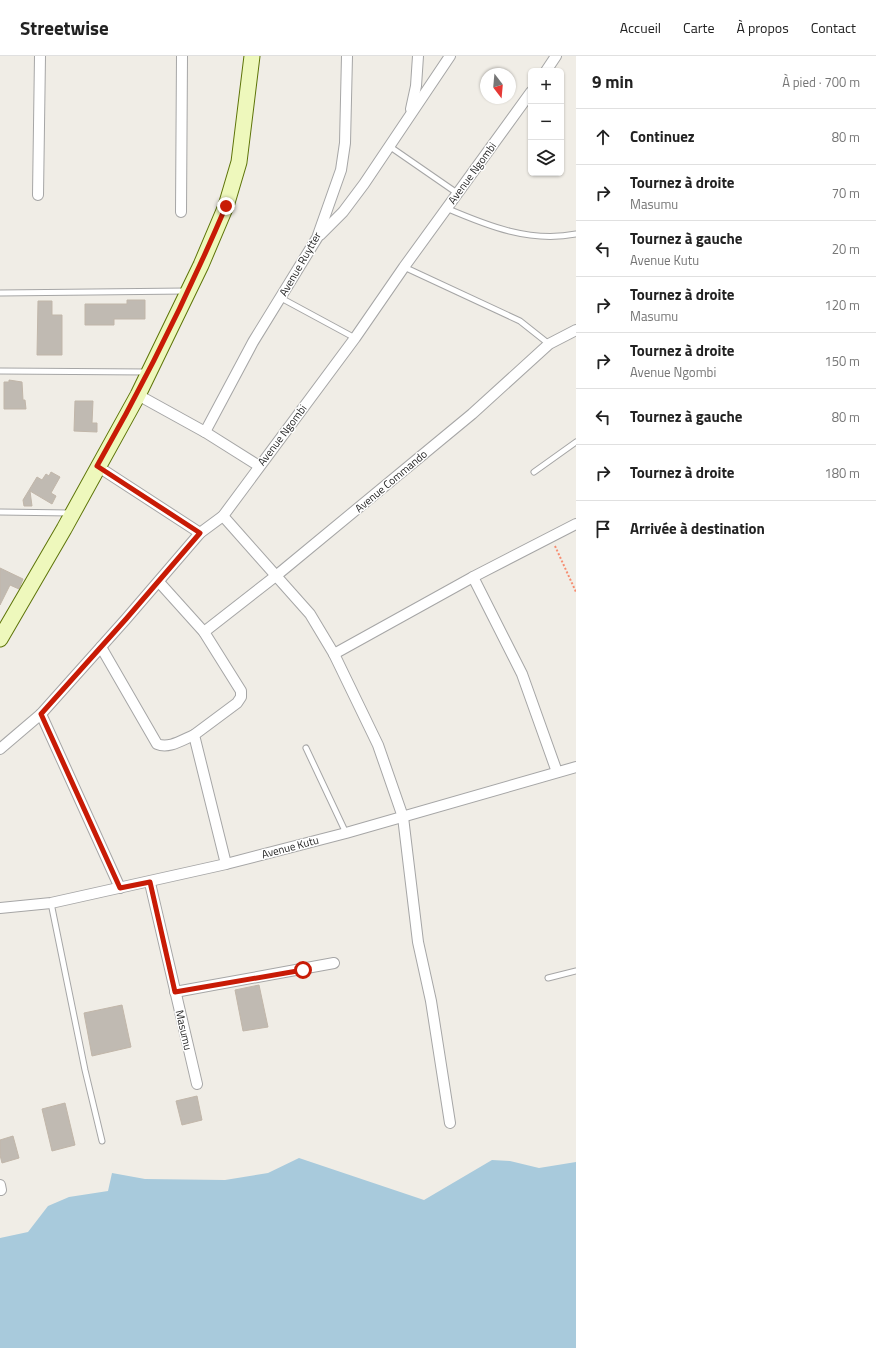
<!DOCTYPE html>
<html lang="fr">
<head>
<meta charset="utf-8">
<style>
	body { margin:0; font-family:"Titillium Web",sans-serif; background:#f6f6f6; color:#222 }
	.controls { position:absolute; right:12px; top:12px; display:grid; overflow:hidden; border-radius:6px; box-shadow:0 1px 3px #0004 }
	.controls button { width:36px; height:36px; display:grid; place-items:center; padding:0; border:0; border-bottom:1px solid #e0e0e0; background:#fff; color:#222; font:20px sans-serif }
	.compass { position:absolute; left:480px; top:12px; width:36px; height:36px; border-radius:50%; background:#fff; box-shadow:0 1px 3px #0004; rotate:164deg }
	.stop { position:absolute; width:12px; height:12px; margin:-9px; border:3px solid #c81b06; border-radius:50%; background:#fff }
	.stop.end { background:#c81b06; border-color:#fff; box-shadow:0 1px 4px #0008 }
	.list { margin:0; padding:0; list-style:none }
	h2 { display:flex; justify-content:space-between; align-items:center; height:52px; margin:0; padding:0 16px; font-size:17px }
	h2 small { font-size:13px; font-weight:400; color:#767676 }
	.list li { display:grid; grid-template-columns:26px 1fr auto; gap:12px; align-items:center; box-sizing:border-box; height:56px; padding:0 16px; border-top:1px solid #e0e0e0 }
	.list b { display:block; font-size:15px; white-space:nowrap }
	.list p { margin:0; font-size:13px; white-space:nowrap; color:#767676 }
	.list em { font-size:13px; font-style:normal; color:#767676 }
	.icon { flex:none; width:22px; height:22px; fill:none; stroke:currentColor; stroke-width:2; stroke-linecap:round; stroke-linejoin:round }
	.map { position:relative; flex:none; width:576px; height:1292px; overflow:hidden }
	header { display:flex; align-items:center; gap:24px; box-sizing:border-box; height:56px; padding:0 20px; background:#fff; border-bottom:1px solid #e0e0e0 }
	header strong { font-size:19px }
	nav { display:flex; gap:22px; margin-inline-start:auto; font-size:14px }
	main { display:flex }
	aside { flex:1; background:#fff }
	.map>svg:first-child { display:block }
	.water { fill:#a8cadc }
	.building { fill:#c0bab2; stroke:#c1b6a9 }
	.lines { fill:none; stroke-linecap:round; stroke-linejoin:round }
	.service-casing { stroke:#a6a6a6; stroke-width:7 }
	.minor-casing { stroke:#a6a6a6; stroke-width:12 }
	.secondary-casing { stroke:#5d7408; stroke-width:17 }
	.path { stroke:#f68d71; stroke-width:2; stroke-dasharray:2 2; stroke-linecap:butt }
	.service { stroke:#fff; stroke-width:5 }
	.minor { stroke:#fff; stroke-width:10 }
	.secondary { stroke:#eef8bc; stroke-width:15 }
	.route { stroke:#c81b06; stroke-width:5 }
	.labels { text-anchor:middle; stroke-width:3; stroke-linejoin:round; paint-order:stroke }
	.street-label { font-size:11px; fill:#1f1f1f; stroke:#fff }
</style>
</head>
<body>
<header>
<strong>Streetwise</strong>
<nav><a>Accueil</a><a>Carte</a><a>À propos</a><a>Contact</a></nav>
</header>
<main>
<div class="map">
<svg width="576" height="1292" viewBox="0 0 576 1292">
	<rect width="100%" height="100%" fill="#f0ede6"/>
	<path class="water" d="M 299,1102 L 424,1144 L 492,1104 L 510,1105 L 539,1112 L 576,1106 L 576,1292 L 0,1292 L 0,1182 L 28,1176 L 48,1150 L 69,1141 L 108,1135 L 112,1117 L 145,1123 L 225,1124 L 268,1117 Z"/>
	<g class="building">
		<path d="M 127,244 L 145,244 L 145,263 L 114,263 L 114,269 L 85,269 L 85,248 L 127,248 Z"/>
		<path d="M 38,245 L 52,245 L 52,259 L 62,259 L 62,299 L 37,299 Z"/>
		<path d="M 9,324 L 22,326 L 23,344 L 25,344 L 26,353 L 4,353 L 4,326 L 9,326 Z"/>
		<path d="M 75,345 L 93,345 L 92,367 L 97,367 L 97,376 L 74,375 Z"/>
		<path d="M 51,416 L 60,421 L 51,437 L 56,440 L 52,448 L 30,435 L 32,450 L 24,450 L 23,444 L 37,421 L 42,424 L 46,418 L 49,420 Z"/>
		<path d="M 0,512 L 23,523 L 19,533 L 10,529 L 0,549 Z"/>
		<path d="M 259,929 L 268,971 L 243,975 L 235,934 Z"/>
		<path d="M 122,949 L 131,991 L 92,1000 L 84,957 Z"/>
		<path d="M 197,1040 L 202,1064 L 182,1069 L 176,1045 Z"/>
		<path d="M 65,1047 L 75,1089 L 52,1095 L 42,1053 Z"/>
		<path d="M 13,1080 L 19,1102 L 2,1107 L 0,1099 L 0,1084 Z"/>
	</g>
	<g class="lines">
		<defs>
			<g id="service">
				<path d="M 389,90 L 457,137"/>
				<path d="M 446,152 C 488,170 530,187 576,178"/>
				<path d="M 404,211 L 520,265 L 549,288"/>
				<path d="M 0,237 L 186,235"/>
				<path d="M 281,242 L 355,282"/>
				<path d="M 0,315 L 147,316"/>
				<path d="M 534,416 L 576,386"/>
				<path d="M 0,456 L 70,457"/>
				<path d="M 306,692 L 346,777"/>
				<path d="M 51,847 L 85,1014 L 102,1085"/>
				<path d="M 548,922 L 576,915"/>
			</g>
			<g id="minor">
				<path d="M 546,15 L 556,0"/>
				<path d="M 411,53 L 416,30 L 418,0"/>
				<path d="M 38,139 L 40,0"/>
				<path d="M 181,156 L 182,0"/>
				<path d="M 320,179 L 343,156 L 364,128 L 450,0"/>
				<path d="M 138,339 L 205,376 L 259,410"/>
				<path d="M 205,376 L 253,286 L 317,182 L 341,114 L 345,87 L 347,0"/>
				<path d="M 97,410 L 200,477"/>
				<path d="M 223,460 L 310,558 L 334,598 L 378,689 L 403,761 L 418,886 L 431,945 L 450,1067"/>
				<path d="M 473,521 L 522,618 L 557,716"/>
				<path d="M 159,526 L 204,576 L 241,635 L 241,641 L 237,647 L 194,679 L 226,808"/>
				<path d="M 204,576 L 277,519 L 472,358 L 549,288 L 576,274"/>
				<path d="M 101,591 L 157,688 C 169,693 182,684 194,679"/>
				<path d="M 334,598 L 473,521 L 576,468"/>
				<path d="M 41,658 L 120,832"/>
				<path d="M 0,693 L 41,658 L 126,563 L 200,477 L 223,460 L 355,282 L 404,211 L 531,36"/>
				<path d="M 150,827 L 197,1028"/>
				<path d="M 0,852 L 51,847 L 226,808 L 346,777 L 576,711"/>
				<path d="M 175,936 L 334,907"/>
				<path d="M 0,1129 L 1,1134"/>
			</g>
			<path id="secondary" d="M 0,583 L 64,473 L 138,339 L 201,209 L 226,150 L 239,106 L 252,0"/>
		</defs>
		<use href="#service" class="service-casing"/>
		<use href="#minor" class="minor-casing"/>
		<use href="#secondary" class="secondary-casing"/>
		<path class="path" d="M 555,490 L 576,536"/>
		<use href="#service" class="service"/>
		<use href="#minor" class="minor"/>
		<use href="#secondary" class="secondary"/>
	</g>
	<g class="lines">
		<path class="route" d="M 226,150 C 188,239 145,326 97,410 L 200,477 L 126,563 L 41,658 L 120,832 L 150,826 L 175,936 L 303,914"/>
	</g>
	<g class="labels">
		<g class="street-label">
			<text transform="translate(472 117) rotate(-54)" y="4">Avenue Ngombi</text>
			<text transform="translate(300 208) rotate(-60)" y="4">Avenue Ruytter</text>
			<text transform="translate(282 379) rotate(-53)" y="4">Avenue Ngombi</text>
			<text transform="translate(391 425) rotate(-40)" y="4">Avenue Commando</text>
			<text transform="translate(290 791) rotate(-15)" y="4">Avenue Kutu</text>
			<text transform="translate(184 974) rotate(77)" y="4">Masumu</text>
		</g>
	</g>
</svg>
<div class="controls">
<button>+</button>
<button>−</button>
<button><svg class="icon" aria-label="layers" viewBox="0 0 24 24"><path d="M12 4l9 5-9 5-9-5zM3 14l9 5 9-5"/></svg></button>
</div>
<svg class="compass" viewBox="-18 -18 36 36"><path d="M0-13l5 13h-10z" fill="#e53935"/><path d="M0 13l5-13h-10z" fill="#767676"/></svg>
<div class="stop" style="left:303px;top:914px"></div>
<div class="stop end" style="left:226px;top:150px"></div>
</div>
<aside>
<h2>9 min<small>À pied · 700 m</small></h2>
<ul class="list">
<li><svg class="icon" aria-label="ahead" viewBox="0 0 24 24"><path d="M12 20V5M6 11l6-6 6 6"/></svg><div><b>Continuez</b></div><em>80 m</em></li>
<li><svg class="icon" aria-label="right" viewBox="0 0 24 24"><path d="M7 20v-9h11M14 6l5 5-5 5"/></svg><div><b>Tournez à droite</b><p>Masumu</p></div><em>70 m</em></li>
<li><svg class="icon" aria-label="left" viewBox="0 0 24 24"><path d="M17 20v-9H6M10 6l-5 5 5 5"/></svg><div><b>Tournez à gauche</b><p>Avenue Kutu</p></div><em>20 m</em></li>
<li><svg class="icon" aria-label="right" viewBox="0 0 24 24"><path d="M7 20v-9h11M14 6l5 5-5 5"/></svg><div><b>Tournez à droite</b><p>Masumu</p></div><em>120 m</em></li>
<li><svg class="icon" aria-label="right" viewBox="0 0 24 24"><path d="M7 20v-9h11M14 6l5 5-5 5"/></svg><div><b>Tournez à droite</b><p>Avenue Ngombi</p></div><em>150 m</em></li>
<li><svg class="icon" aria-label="left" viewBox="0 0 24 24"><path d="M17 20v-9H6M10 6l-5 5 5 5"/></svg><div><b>Tournez à gauche</b></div><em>80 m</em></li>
<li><svg class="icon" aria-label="right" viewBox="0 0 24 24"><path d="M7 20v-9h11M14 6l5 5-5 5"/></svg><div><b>Tournez à droite</b></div><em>180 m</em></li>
<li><svg class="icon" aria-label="arrive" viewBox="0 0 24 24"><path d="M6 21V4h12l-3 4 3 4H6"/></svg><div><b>Arrivée à destination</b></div></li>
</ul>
</aside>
</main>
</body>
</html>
